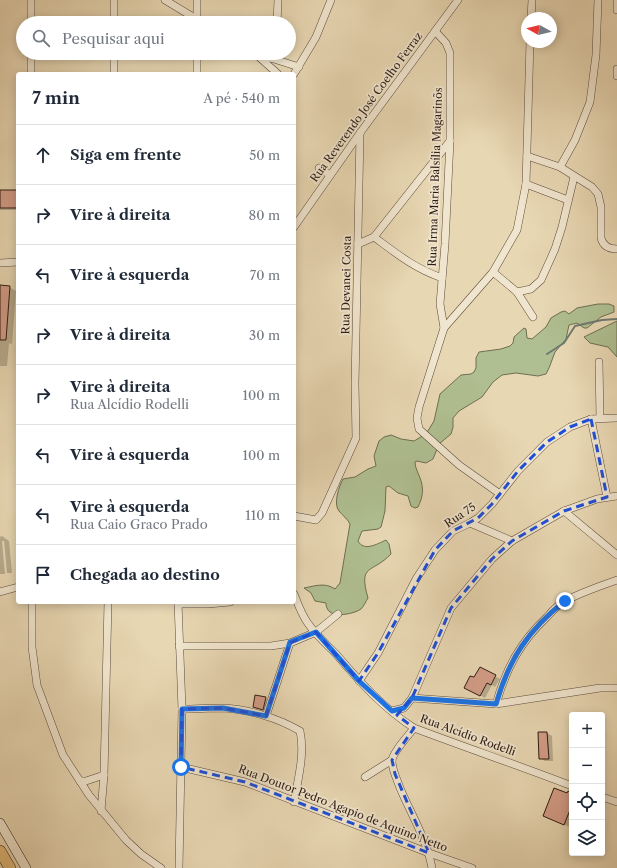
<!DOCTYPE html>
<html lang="pt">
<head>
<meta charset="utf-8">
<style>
	body { margin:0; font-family:"Libre Caslon Text",serif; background:#f2f2f3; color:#1f2937 }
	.controls { position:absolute; right:12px; bottom:12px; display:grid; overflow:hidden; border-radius:4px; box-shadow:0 2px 10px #0003 }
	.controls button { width:36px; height:36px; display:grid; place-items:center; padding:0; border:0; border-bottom:1px solid #e0e1e3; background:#fff; color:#1f2937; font:20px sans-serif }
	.compass { position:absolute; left:521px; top:12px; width:36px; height:36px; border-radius:50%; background:#fff; box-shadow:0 2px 10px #0003; rotate:278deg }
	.stop { position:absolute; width:12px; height:12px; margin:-9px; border:3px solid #1a73e8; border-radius:50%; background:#fff }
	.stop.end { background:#1a73e8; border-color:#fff; box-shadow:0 1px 4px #0008 }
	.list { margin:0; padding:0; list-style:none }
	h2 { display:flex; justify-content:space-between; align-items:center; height:52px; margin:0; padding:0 16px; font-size:17px }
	h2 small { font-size:13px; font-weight:400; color:#747a83 }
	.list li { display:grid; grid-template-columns:26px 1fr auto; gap:12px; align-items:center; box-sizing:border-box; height:60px; padding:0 16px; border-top:1px solid #e0e1e3 }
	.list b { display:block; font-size:15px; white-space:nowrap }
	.list p { margin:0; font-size:13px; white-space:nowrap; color:#747a83 }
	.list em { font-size:13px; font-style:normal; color:#747a83 }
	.icon { flex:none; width:22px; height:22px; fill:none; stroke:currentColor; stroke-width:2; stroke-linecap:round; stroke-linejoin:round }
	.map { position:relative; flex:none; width:617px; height:868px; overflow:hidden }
	.search { position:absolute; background:#fff; box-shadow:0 2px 10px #0003; left:16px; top:16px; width:280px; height:44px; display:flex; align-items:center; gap:10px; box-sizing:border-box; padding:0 14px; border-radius:22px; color:#747a83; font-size:15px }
	.panel { position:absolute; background:#fff; box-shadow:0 2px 10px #0003; left:16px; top:72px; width:280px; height:532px; border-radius:4px }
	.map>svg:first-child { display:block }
	.green { fill:#afbf91; stroke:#6e6e52 }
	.shadow { fill:#0003 }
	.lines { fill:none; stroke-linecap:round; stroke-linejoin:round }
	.stream { stroke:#6e7a72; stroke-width:2 }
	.building { fill:#d49d88; stroke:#2e1c13 }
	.minor-casing { stroke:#5c4b3b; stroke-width:8 }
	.secondary-casing { stroke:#2e1c13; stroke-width:10 }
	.primary-casing { stroke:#2e1c13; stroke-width:12 }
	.minor { stroke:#f0e5ce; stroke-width:7 }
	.secondary { stroke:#f0e5ce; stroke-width:9 }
	.primary { stroke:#e4bc7a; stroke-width:11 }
	.route { stroke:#1a73e8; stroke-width:5 }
	.marked { fill:none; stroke:#1d4ed8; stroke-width:3; stroke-dasharray:8 5; stroke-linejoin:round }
	.labels { text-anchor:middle; stroke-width:3.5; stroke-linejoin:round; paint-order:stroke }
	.street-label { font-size:11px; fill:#2e1c13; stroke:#f0e5ce }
</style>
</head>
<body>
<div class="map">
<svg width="617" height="868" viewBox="0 0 617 868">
	<rect width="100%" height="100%" fill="#e8d7b3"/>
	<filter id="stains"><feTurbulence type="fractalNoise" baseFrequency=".005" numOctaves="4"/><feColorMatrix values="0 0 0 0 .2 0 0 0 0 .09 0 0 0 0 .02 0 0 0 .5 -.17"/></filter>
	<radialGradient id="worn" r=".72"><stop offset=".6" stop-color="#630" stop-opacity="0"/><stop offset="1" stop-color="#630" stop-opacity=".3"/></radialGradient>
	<g class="green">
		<path d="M 598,304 L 609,304 L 614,306 L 614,312 L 601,317 L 587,328 L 584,328 L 577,323 L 569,325 L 566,339 L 555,352 L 549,368 L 546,374 L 538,376 L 516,373 L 502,375 L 493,382 L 482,397 L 459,411 L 453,418 L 453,427 L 451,434 L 439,444 L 433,459 L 426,463 L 417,461 L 415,462 C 415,468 418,472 420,478 C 424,488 423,497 418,507 L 415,508 L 411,506 L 408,496 L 398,493 L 389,486 L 386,487 L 385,511 L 381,527 L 378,529 L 362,531 L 358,541 C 364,552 377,544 386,540 L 389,544 L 391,554 C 372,574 358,563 368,598 C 366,601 364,606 361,609 C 354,614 336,617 330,612 C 327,610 326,606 326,603 L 315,601 L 311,593 L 304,588 C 315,586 325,582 335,589 L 340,583 L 350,524 C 347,518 343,516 339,511 C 333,504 339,486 343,479 L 355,477 L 368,469 L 376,466 L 374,456 L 379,441 L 384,437 L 391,435 L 401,439 L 414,441 L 426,434 L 434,421 L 440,394 L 461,375 L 471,374 L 474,372 L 476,368 L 476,358 L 479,352 L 501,349 L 510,346 L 513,343 L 514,337 L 524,328 L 526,329 L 527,338 L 532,339 L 546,327 L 551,318 L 561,312 L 565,311 L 569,314 L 577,308 Z"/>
		<path d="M 617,321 L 617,357 L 608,347 L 590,343 L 584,337 Z"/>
	</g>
	<g class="shadow">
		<rect x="0" y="191" width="18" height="19"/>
		<path d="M 0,286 L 9,287 L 16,291 L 12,344 L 9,343 L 7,366 L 0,366 Z"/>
		<path d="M 2,536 L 9,541 L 12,573 L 7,573 L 4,541 L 2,541 L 5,574 L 0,574 L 0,537 Z"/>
		<path d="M 480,668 L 500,679 L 495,687 L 492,685 L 485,698 L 465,687 L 474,679 Z"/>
		<path d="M 265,698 L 268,700 L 266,711 L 254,707 Z"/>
		<path d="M 547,733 L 552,736 L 553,761 L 545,761 L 540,758 Z"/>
		<path d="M 572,794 L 572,821 L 570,827 L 544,816 L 567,795 Z"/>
	</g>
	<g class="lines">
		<path class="stream" d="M 547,354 L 564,343 L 575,326 L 602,320 L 617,319"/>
	</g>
	<g class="building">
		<rect x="0" y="190" width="18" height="18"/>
		<path d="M 0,285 L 10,286 L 6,340 L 0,340 Z"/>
		<path d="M 480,667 L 496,675 L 491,685 L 487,683 L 480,696 L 464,688 L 470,676 L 474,677 Z"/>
		<path d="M 255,695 L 266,697 L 263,710 L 253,707 Z"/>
		<path d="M 538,732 L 547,732 L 549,759 L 539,759 Z"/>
		<path d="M 554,788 L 567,793 L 568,791 L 572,793 L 572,805 L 564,825 L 543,816 Z"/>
	</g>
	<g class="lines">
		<defs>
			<g id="minor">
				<path d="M 31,0 L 31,23"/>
				<path d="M 114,0 L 114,23"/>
				<path d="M 165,0 L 203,23"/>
				<path d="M 617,0 L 617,10"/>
				<path d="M 531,18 L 532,0"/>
				<path d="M 197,22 L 197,0"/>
				<path d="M 277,23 L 278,0"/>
				<path d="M 435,31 L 446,43 L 450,53 L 450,141 L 445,244 L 440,304 L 444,328"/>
				<path d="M 31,53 L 31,74"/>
				<path d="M 114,53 L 114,74"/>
				<path d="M 197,53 L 197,74"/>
				<path d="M 256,55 L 274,59 L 299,67"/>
				<path d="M 259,57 L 278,74"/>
				<path d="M 617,69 L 617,76"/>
				<path d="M 294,74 L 316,37 L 331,0"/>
				<path d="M 527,156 L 560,167 L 592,187 L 598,194 L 601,207 L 601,238 C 603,246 609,249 617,249"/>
				<path d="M 560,167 L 575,140 L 590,102 L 596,55 L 598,0"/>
				<path d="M 319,168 L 330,175"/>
				<path d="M 526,184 L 568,200"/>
				<path d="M 294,227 L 360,133 L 458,0"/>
				<path d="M 374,237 C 397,254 414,268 442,278"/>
				<path d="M 358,244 L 374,237 L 450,141"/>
				<path d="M 0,263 L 18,262"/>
				<path d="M 493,272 L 517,292 L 531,289 L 541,280 L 555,249 L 562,227 L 574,177"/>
				<path d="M 517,292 L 533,317"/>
				<path d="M 599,362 L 600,418"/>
				<path d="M 591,419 L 607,497"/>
				<path d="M 500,494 L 459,465 L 419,429 L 417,418 L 419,407 L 444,328 L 493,272 L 517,230 L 526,184 L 530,42"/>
				<path d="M 564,511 L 617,555"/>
				<path d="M 294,516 L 316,520 L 322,513 L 356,438 L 355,384 L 360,133"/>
				<path d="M 470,523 L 512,541"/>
				<path d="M 0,592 L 18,587"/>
				<path d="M 294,594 C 298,604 301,613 307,622 C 315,634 326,644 336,654 C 359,681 384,709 414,728 C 467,748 520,766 572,786"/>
				<path d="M 32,602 L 32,647 L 37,685 L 63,755 L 89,795 L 126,840 L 141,854 L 161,868"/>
				<path d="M 178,602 L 182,709 L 179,868"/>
				<path d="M 178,604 L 208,604 L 230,602"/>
				<path d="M 179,646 L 271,646 L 290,643 L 316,632 L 338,614"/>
				<path d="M 359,681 L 378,653 L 416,579 L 435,550 L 453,531 L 470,523 L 478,518 L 492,504 L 518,471 L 547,442 L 570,427 L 591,419 L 617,418"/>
				<path d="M 412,698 L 451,608 L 492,559 L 512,541 L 564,511 L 597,499 L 617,496"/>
				<path d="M 496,704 C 506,669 520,642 547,617 C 552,611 558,605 565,601 C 582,592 600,586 617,580"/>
				<path d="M 182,709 C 195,709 209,708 222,708 C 248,709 278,718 300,731 C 305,754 298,779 294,802"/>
				<path d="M 392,711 L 404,708 L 412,698 L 496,704 L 600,688 L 617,688"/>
				<path d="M 266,716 L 290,643"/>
				<path d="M 414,728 C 409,735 392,753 392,761 C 392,770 397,779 400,788 C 411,814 427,840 432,868"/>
				<path d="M 181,767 L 245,782 L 429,853 L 472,868"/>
				<path d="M 365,777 L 392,760"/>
				<path d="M 80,781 L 86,781 L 104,775"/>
				<path d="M 602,797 L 617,802"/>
				<path d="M 101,811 L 104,775 L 108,602"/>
			</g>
			<path id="secondary" d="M 0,823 L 26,868"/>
			<path id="primary" d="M 0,851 L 10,868"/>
		</defs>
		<use href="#minor" class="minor-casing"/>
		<use href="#secondary" class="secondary-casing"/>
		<use href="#primary" class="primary-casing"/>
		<use href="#minor" class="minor"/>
		<use href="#secondary" class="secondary"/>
		<use href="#primary" class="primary"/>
	</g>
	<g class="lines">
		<path class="route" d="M 181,767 L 182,709 L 223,708 L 266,716 L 290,642 L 316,632 L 359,681 L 392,711 L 404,708 L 412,698 L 496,704 C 509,659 528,630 565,601"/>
	</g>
	<path class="marked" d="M 591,419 L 607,497 L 564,511 L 512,541 L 492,559 L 451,608 L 412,698 L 397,715 L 414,728 L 392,760 L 395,774 L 429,853 L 245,782 L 181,767 L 182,709 L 223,708 L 266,716 L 290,643 L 316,632 L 359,681 L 378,653 L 435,550 L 453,531 L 478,518 L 492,504 L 518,471 L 547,442 L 570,427 Z"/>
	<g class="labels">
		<g class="street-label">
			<text transform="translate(366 107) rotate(-54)" y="4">Rua Reverendo José Coelho Ferraz</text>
			<text transform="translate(435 177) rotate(-88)" y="4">Rua Irma Maria Balsília Magarinõs</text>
			<text transform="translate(346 285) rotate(-89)" y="4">Rua Devanei Costa</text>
			<text transform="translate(460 515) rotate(-34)" y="4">Rua 75</text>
			<text transform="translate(468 735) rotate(20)" y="4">Rua Alcídio Rodelli</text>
			<text transform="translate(343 808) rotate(21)" y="4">Rua Doutor Pedro Agapio de Aquino Netto</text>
		</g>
	</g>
	<rect width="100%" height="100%" filter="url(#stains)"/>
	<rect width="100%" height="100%" fill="url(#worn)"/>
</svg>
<div class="controls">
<button>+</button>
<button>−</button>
<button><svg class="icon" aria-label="locate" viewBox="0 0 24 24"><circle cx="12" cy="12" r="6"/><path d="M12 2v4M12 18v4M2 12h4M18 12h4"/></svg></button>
<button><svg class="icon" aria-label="layers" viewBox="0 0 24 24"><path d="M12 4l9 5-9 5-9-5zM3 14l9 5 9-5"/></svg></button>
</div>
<svg class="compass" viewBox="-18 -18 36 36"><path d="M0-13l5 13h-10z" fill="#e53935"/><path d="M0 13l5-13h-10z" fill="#747a83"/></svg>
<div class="stop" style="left:181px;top:767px"></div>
<div class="stop end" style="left:565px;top:601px"></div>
<div class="search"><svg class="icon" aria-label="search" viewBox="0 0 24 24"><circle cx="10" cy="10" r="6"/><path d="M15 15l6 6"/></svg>Pesquisar aqui</div>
<section class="panel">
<h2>7 min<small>A pé · 540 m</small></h2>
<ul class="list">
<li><svg class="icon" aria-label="ahead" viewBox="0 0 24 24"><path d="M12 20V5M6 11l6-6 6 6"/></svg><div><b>Siga em frente</b></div><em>50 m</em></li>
<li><svg class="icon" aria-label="right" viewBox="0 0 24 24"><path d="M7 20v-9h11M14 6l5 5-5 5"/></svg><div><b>Vire à direita</b></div><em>80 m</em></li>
<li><svg class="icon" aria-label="left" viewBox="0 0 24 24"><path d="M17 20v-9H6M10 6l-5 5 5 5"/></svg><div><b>Vire à esquerda</b></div><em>70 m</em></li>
<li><svg class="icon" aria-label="right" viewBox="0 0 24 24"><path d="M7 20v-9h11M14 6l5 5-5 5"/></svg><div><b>Vire à direita</b></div><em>30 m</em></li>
<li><svg class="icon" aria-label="right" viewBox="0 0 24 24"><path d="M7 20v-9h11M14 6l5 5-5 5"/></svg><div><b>Vire à direita</b><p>Rua Alcídio Rodelli</p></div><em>100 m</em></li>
<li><svg class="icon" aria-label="left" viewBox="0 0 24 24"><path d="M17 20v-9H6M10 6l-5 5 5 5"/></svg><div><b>Vire à esquerda</b></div><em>100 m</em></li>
<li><svg class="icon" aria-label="left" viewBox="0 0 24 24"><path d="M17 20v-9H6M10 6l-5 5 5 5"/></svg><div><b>Vire à esquerda</b><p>Rua Caio Graco Prado</p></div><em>110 m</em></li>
<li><svg class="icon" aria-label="arrive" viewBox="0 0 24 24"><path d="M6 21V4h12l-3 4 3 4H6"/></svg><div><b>Chegada ao destino</b></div></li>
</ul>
</section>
</div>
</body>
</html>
